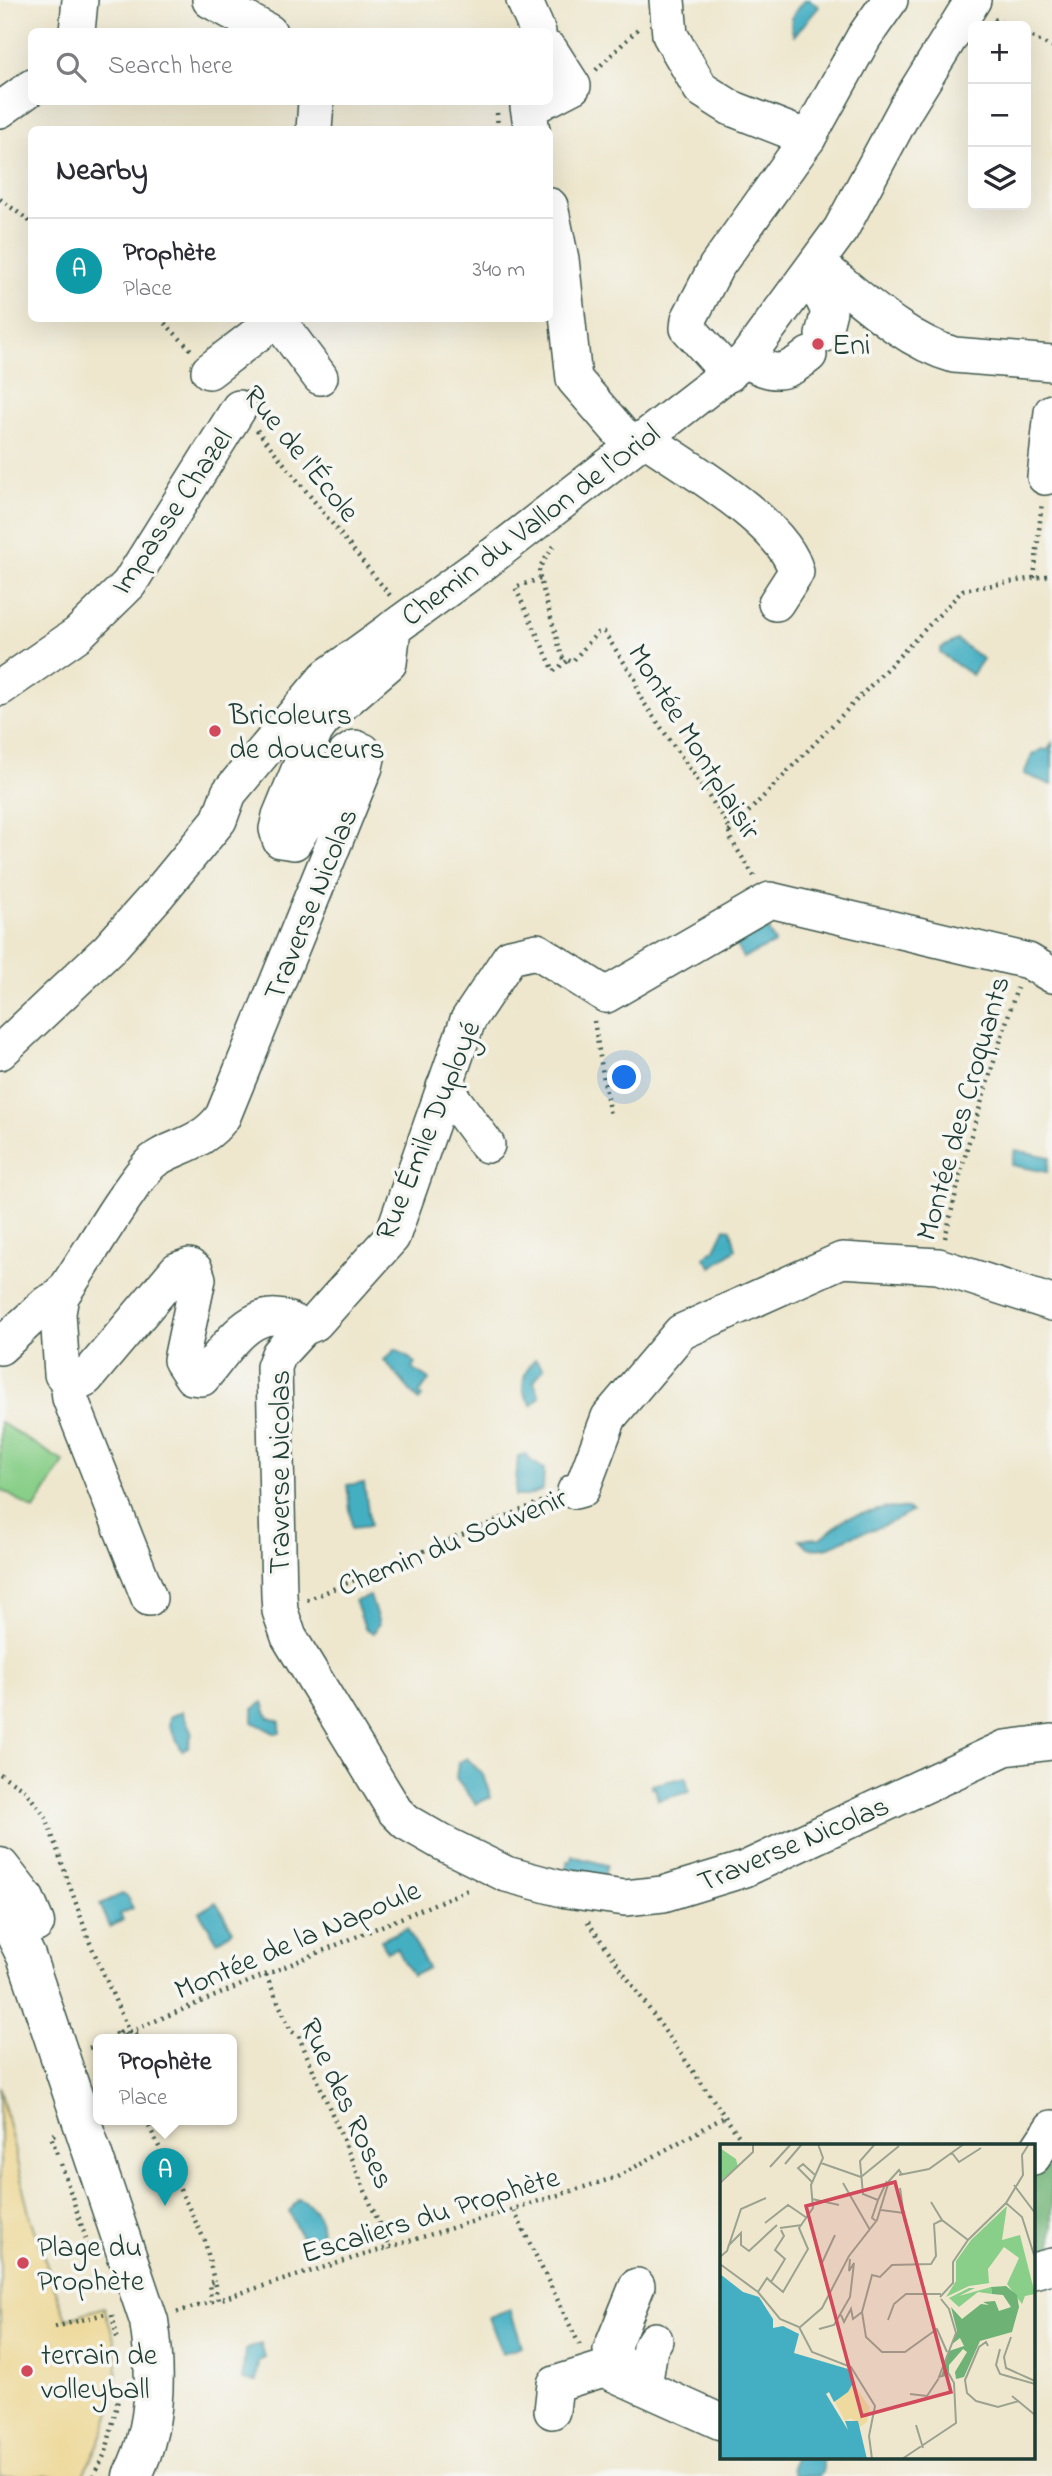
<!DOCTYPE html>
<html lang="en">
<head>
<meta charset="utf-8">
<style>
	body { margin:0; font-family:"Indie Flower",sans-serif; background:#f2f2f3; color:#2b2b33 }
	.controls { position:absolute; right:21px; top:21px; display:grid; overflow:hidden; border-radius:10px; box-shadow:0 7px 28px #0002 }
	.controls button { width:63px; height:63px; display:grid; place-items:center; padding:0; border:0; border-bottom:2px solid #e1e1e2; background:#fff; color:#2b2b33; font:35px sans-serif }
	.you { position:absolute; left:625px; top:1078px; width:24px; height:24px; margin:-18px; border:5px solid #fff; border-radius:50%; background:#1a73e8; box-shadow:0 0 0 10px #1a73e833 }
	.badge { display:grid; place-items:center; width:46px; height:46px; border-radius:50%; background:#d1495b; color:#fff; font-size:23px; font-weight:700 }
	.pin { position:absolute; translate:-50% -58px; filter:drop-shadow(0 2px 4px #0008) }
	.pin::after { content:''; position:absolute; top:37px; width:24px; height:21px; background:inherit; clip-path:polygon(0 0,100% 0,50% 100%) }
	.popup { position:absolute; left:93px; top:2034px; width:144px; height:91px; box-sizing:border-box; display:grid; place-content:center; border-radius:10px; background:#fff; filter:drop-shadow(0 2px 5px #0005); font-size:23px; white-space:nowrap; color:#7c7c81 }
	.popup b { font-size:26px; color:#2b2b33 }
	.popup::after { content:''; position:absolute; left:50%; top:100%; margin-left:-14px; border:14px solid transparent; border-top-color:#fff }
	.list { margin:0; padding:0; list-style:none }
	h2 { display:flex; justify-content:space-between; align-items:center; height:91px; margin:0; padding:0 28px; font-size:30px }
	h2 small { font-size:23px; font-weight:400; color:#7c7c81 }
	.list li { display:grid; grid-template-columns:46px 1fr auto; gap:21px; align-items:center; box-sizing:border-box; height:105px; padding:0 28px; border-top:2px solid #e1e1e2 }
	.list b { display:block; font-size:26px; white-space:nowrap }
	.list p { margin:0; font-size:23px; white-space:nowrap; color:#7c7c81 }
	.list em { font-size:23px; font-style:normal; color:#7c7c81 }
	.icon { flex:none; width:38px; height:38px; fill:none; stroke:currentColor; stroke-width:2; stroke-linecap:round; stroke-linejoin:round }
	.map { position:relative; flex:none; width:1052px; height:2476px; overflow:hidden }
	.search { position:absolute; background:#fff; box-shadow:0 7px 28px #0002; left:28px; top:28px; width:525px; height:77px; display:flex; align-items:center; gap:18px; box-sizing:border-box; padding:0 24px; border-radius:10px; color:#7c7c81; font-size:26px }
	.panel { position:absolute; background:#fff; box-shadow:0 7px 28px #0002; left:28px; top:126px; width:525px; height:196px; border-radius:10px }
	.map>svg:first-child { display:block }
	.green { fill:#89cf89; stroke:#54865e; stroke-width:2 }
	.forest { fill:#6eb275; stroke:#467854; stroke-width:2 }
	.sand { fill:#eeda9e; stroke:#868c69; stroke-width:2 }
	.water { fill:#44afc2; stroke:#32767b; stroke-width:2 }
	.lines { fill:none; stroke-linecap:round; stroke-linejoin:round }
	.minor-casing { stroke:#3e564b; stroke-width:38 }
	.major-casing { stroke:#3e564b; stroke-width:41 }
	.path { stroke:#3e564b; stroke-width:4.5; stroke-dasharray:2 5; stroke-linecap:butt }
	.minor { stroke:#fff; stroke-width:35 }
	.major { stroke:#fff; stroke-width:38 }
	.poi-dot { fill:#d1495b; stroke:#f6f6f2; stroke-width:2.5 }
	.labels { text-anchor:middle; stroke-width:7; stroke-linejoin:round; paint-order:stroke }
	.poi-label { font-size:30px; fill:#1f3d34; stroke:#f6f6f2; text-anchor:start }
	.street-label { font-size:30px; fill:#1f3d34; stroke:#f6f6f2 }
	.inset-road { fill:none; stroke:#9ba390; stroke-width:2 }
	.view { fill:#d1495b; fill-opacity:0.15; stroke:#d1495b; stroke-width:3.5 }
	.inset-edge { fill:none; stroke:#1f3d34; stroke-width:3.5 }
</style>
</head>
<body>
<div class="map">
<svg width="1052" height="2476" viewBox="0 0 1052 2476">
	<rect width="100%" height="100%" fill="#f6f6f2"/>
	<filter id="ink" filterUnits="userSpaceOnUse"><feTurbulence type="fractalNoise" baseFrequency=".0143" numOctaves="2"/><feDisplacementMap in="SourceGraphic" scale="14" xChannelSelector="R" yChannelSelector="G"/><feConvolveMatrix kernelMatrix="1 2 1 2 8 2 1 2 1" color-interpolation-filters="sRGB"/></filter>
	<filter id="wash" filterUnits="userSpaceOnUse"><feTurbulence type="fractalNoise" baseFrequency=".00686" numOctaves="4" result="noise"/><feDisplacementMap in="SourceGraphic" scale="28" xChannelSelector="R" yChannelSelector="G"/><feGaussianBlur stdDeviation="1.57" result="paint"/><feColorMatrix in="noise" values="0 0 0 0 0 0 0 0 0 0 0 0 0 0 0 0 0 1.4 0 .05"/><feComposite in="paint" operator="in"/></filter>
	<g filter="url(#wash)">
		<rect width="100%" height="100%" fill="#eee7ce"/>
		<path class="green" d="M 0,1422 L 64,1462 L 34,1510 L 0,1489 Z"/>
		<path class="forest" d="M 1052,2147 L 1052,2251 L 1033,2257 L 1033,2175 Z"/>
		<path class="sand" d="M 0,2087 L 30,2218 L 66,2319 L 104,2307 C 108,2322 116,2340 117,2355 C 118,2400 104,2438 82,2476 L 0,2476 Z"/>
		<g class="water">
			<path d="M 804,0 L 810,0 L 819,7 L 794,36 C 787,20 794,12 804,0 Z"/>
			<path d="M 957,640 L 983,659 L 972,675 L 940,653 L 941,648 Z"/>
			<path d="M 1052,743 L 1052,785 L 1024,774 L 1032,755 L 1042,749 L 1048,750 Z"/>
			<path d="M 766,926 L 775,943 L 743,958 L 735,943 Z"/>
			<path d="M 1015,1150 L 1050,1157 L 1047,1172 L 1011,1165 Z"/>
			<path d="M 725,1228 L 731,1229 L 736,1249 L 712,1267 L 704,1257 L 715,1249 Z"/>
			<path d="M 396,1349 L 416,1363 L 413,1369 L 429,1380 L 419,1394 L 422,1397 L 419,1401 L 384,1360 Z"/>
			<path d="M 535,1359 L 544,1368 L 534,1381 L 540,1397 L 532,1405 C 518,1391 522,1373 535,1359 Z"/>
			<path d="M 526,1454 L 530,1460 L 544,1469 L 543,1490 L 527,1496 L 515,1496 L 518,1456 Z"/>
			<path d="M 364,1483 L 370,1526 L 352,1528 L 347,1485 Z"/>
			<path d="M 886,1508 L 907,1509 L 912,1512 C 894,1522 874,1530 855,1535 C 835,1540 836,1551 809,1548 L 800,1539 L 821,1538 L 846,1518 Z"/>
			<path d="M 370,1596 L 379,1623 L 374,1633 L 365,1628 L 355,1601 Z"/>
			<path d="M 263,1702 L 268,1717 L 280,1722 L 280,1733 L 274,1733 L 253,1722 L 253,1709 Z"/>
			<path d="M 182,1711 L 192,1733 L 188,1748 L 182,1751 L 169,1724 L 170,1717 Z"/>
			<path d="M 467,1758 L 483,1775 L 491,1797 L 476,1804 L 456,1778 L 458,1763 Z"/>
			<path d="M 686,1777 L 689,1792 L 658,1800 L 655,1788 L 652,1788 L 651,1785 Z"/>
			<path d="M 572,1856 L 607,1865 L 602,1883 L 567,1875 L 567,1861 L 570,1862 Z"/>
			<path d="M 122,1894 L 126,1895 L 133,1908 L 120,1914 L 123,1920 L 110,1927 L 100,1904 Z"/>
			<path d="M 216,1902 L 233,1931 L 217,1941 L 199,1912 Z"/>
			<path d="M 407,1928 L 428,1968 L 412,1976 L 397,1948 L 387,1952 L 381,1940 Z"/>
			<path d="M 298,2199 C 315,2205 328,2225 318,2242 C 301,2246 296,2225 289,2212 Z"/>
			<path d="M 510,2309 L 522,2346 L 502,2353 L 489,2317 Z"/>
			<path d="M 261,2344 L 265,2358 L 259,2361 L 257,2382 L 242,2380 L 245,2350 Z"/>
			<path d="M 795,2457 L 823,2457 L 823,2472 L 819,2476 L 795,2476 L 792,2468 Z"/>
		</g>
	</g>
	<g filter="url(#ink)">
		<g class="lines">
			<defs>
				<g id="minor">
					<path d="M 210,0 L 269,32"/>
					<path d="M 524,0 L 538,32"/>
					<path d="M 667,0 L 670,35 L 701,89 L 731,108 L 808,138 L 716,267 L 689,319 L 688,328 L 729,374"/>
					<path d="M 77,32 L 80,0"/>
					<path d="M 550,50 L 573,86 L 550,98"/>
					<path d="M 0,110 L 32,87"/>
					<path d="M 314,130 L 316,102"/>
					<path d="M 532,130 L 528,107 L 542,102"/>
					<path d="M 808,138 L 864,37 L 890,0"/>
					<path d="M 550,206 L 561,259 L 574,379 L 632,446"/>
					<path d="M 817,263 C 859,296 902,340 954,355 L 1052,363"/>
					<path d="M 803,282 L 821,295 L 829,311 L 823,335"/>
					<path d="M 277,319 L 320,377"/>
					<path d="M 745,360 C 774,375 783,376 809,355"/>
					<path d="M 209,371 L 278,318"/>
					<path d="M 644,438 C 685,466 786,524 796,572 L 776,603"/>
					<path d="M 1045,477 L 1052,412"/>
					<path d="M 393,628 L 389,663 L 323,720 L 315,731 L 280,816 L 277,829 L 280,840 L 294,842 L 346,754 L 355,748 L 363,751 L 367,758 L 365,767 L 223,1116 C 200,1149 165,1146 148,1166 C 116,1205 90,1254 61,1296 L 58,1313 L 62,1374 L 68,1381 L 76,1383 L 86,1378 L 177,1270 L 189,1266 L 195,1270 L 198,1279 L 181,1360 L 192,1377 L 202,1378 C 229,1346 257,1294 303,1328 L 279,1354 L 274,1367 L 279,1595 L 280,1611 L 289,1637 L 395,1811 L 406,1822 L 441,1842 L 506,1874 L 566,1890 L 625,1898 L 663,1894 L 745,1869 L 1005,1748 L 1052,1742"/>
					<path d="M 0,688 L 78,634 L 129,584 L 239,408"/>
					<path d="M 0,1052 L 109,949 L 159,893 L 219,820 L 229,793 L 326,677 L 482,564 L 745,360 L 841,229 L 906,108 L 973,0"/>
					<path d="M 444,1087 L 487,1145"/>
					<path d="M 303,1328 L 315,1323 L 392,1237 L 468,1020 L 510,957 L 537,951 L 606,995 L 770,900 L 1028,961 L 1052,975"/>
					<path d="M 0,1347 L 46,1304 L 61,1296"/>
					<path d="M 68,1381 L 70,1398 L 149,1598"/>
					<path d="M 575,1491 L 582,1489 L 609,1417 L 681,1332 L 842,1260 L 938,1266 L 1052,1303"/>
					<path d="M 1033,2157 L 1052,2128"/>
					<path d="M 1033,2271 L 1052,2266"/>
					<path d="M 616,2374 L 620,2363 L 611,2350 L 637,2286"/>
					<path d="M 644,2387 L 650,2348 L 655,2340"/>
					<path d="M 552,2411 L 555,2384 L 603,2369 L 721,2422"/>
				</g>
				<g id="major">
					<path d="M 0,1867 L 25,1899 L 35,1923"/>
					<path d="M 0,1904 L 26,1956 L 149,2321 C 157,2372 157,2429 132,2476"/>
				</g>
			</defs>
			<use href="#minor" class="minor-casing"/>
			<use href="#major" class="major-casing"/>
			<g class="path">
				<path d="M 994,19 L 1009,26"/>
				<path d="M 1026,34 L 1052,47"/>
				<path d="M 596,70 L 640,27"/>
				<path d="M 497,113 L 498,130"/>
				<path d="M 0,199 L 32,223"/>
				<path d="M 160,318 L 191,350"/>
				<path d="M 257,430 L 392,598"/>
				<path d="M 554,546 L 539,568 L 540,579 L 562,657 L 572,662 L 597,633 L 604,632 L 635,679 L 640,697 L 728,824 L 730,838 L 754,876"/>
				<path d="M 1034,578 L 1042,502"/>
				<path d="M 540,579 L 515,587 L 554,671 L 567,661"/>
				<path d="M 729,832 L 963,590 L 1052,575"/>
				<path d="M 594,1021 L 610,1116"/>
				<path d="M 945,1238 L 967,1148 L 1017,988"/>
				<path d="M 307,1600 L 550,1498"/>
				<path d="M 0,1774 L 25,1790 L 46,1818 L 90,1943 L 129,2032 L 136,2034 L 137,2040"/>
				<path d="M 588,1922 L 745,2145"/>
				<path d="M 266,1975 L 291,2031 L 299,2037 L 390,2249"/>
				<path d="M 112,2040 L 111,2037 L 116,2034 L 118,2040"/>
				<path d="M 121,2040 L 120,2033 L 124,2031 L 127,2038 L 130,2037 L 129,2032 L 470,1889"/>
				<path d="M 89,2048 L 99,2045"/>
				<path d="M 146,2120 L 205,2241 L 214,2281"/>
				<path d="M 55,2134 L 51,2136 L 58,2156"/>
				<path d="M 61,2164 L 92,2257"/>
				<path d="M 514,2211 L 581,2348"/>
				<path d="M 177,2312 L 211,2302 L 209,2283 L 214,2281 L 218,2300 L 617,2177 L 726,2116"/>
				<path d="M 112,2315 L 118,2341"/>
				<path d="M 55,2327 L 104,2314"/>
				<path d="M 93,2476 L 106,2452 L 120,2391"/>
			</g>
			<use href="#minor" class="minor"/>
			<use href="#major" class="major"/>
		</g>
	</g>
	<g class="poi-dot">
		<circle cx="818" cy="344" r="7"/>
		<circle cx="215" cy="731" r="7"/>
		<circle cx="23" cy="2263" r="7"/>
		<circle cx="27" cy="2371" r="7"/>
	</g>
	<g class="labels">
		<g class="poi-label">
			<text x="832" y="354">Eni</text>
			<text x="229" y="724">Bricoleurs<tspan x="229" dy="34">de douceurs</tspan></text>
			<text x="37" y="2256">Plage du<tspan x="37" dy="34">Prophète</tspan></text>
			<text x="41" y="2364">terrain de<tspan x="41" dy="34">volleyball</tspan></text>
		</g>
		<g class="street-label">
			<text transform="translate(302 453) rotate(51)" y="10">Rue de l'École</text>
			<text transform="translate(171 511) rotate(-56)" y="10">Impasse Chazel</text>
			<text transform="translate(530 524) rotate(-37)" y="10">Chemin du Vallon de l'Oriol</text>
			<text transform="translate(695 741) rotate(58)" y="10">Montée Montplaisir</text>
			<text transform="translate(310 904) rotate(-68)" y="10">Traverse Nicolas</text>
			<text transform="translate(962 1108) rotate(-74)" y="10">Montée des Croquants</text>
			<text transform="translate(427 1130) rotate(-68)" y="10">Rue Émile Duployé</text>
			<text transform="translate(279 1472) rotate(-90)" y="10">Traverse Nicolas</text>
			<text transform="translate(452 1541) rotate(-22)" y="10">Chemin du Souvenir</text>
			<text transform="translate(793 1843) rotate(-23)" y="10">Traverse Nicolas</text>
			<text transform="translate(297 1939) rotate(-23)" y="10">Montée de la Napoule</text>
			<text transform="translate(348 2103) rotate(65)" y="10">Rue des Roses</text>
			<text transform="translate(430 2214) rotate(-17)" y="10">Escaliers du Prophète</text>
		</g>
	</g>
	<g transform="translate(720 2144)">
		<rect width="315" height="315" fill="#eee7ce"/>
		<path d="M 0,4 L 16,15 L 18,23 L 0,37 ZM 287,62 L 282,96 L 300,91 L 315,150 L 305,152 L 302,160 L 287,140 L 299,114 L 284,103 L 268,125 L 269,139 L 277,138 L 249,142 L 226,153 L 236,137 L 236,117 L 251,96 ZM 271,143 L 272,150 L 258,148 L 239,163 L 229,154 L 249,144 L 255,144 L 239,152 Z" fill="#89cf89"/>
		<path d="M 271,143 L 286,142 L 297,151 L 299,163 L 292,188 L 260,197 L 244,233 L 236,235 L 235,228 L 247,208 L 243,205 L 229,221 L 229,229 L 221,233 L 229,207 L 244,202 L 240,194 L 231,201 L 237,187 L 231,163 L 242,175 L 261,160 L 269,161 L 263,158 L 275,157 L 279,167 L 291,163 L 283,151 L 272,150 Z" fill="#6eb275"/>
		<path d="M 133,239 L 150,264 L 147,278 L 140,283 L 131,274 L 125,277 L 115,258 Z" fill="#eeda9e"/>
		<path d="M 0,130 L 23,148 L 39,153 L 53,175 L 53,184 L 63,182 L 79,190 L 74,209 L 128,225 L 133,239 L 128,248 L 114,258 L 109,248 L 106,250 L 128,286 L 125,277 L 138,277 L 147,315 L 0,315 Z" fill="#44afc2"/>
		<path class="inset-road" d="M 155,0 L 140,17 L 143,50 L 158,56 L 152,74 L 156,77M 232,9 L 239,18 L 261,4M 101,19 L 141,33M 65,20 L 82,0M 50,23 L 71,0M 179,31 L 209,25 L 244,0M 141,33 L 179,2M 92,38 L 78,24 L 83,20 L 95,31M 0,39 L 33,8 L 33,0M 123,39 L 150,86M 294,41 L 315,69M 180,44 L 185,79M 92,55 L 119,61M 158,56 L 167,37M 211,58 L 222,76 L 248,96M 286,59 L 302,73 L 315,114M 161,66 L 184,69M 45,79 L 68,61 L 87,74M 60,84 L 82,81M 8,102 L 21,89 L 21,101 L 29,107 L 57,81M 0,113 L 7,107 L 21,65 L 46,54M 0,120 L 38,148 L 60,175 L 79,183 L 92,208 L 131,223 L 155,262 L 149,292 L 152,315M 101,121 L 115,91M 51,138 L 63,148 L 88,105 L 79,84 L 93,64 L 91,41 L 103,14 L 98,0M 51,138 L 65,115 L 55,106 L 64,92 L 61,86M 38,148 L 47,134 L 51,138M 220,153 L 233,139 L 233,118 L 248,96 L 286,59 L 303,31 L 302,11 L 309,0M 142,168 L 152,131 L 160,133 L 172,121 L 211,120 L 216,112 L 214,80 L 222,76M 121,171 L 124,178 L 131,165 L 133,175 L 142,168 L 146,193 L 162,208 L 185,208 L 217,185 L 227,208M 168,176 L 174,160 L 186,150 L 221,150M 79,184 L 102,164 L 129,112 L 157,76 L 169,37 L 179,26 L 182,31M 99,185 L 114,181 L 130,153 L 134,119 L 129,127 L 130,115M 291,193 L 284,213 L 286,224 L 315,237M 268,202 L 266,198 L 259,203 L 245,236 L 247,249 L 256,257 L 278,263 L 299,257M 280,205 L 276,221 L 280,230 L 315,240M 190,250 L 207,252 L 219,234M 292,252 L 315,271M 196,281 L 203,304M 182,315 L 236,279 L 234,239 L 229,230 L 219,233 L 236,189 L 229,165 L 221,155"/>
		<path class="view" d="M 175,38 L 231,248 L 142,272 L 86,62 Z"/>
		<rect width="315" height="315" class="inset-edge"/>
	</g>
</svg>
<div class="controls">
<button>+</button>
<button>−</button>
<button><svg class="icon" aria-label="layers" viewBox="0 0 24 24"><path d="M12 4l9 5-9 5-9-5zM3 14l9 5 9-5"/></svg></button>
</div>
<div class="you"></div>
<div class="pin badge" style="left:165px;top:2206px;background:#0f9aa8">A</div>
<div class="popup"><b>Prophète</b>Place</div>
<div class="search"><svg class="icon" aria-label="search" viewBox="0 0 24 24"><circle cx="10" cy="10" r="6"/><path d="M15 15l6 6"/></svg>Search here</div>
<section class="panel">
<h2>Nearby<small></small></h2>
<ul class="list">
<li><span class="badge" style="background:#0f9aa8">A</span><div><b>Prophète</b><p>Place</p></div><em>340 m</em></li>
</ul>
</section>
</div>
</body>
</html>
